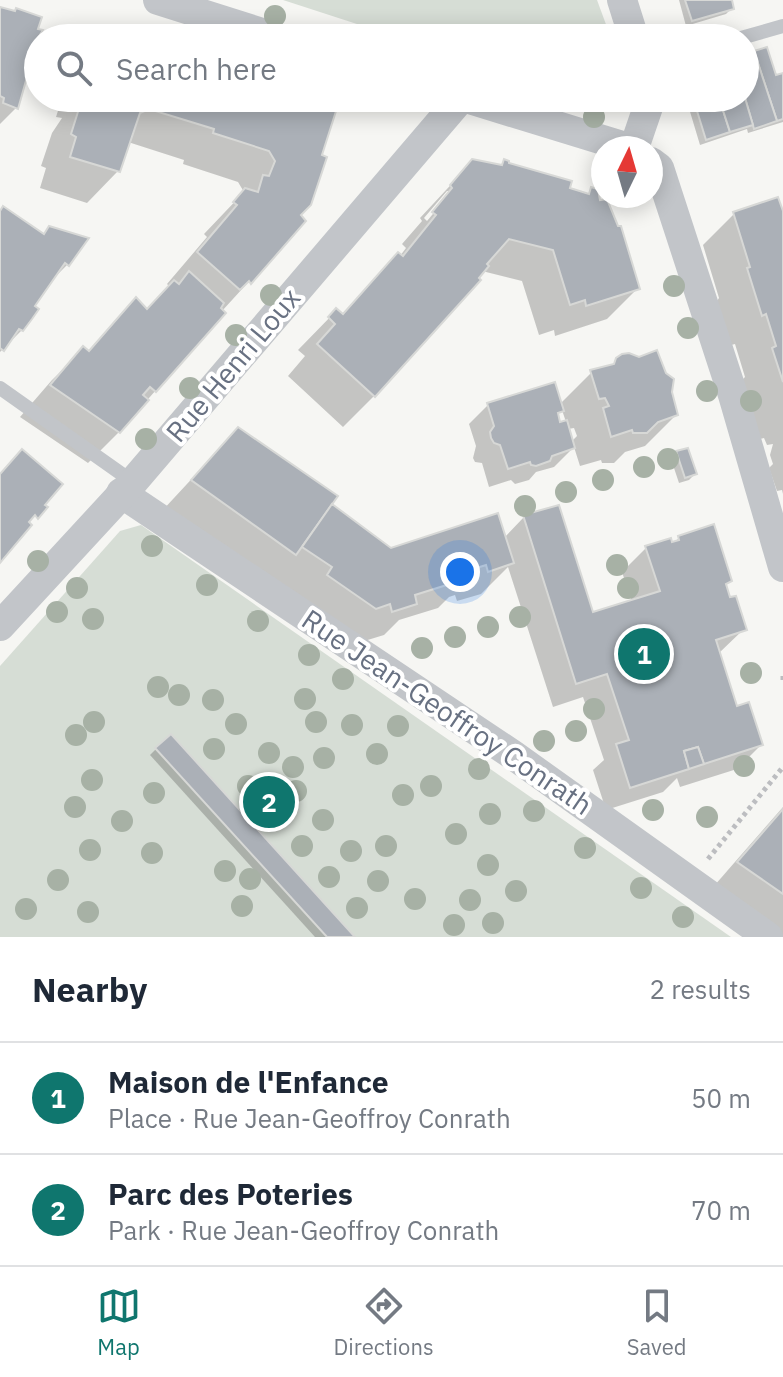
<!DOCTYPE html>
<html lang="en">
<head>
<meta charset="utf-8">
<style>
	body { margin:0; font-family:"IBM Plex Sans",sans-serif; background:#f2f2f3; color:#1f2937 }
	.compass { position:absolute; left:591px; top:136px; width:72px; height:72px; border-radius:50%; background:#fff; box-shadow:0 4px 20px #0003; rotate:5deg }
	.you { position:absolute; left:460px; top:572px; width:28px; height:28px; margin:-20px; border:6px solid #fff; border-radius:50%; background:#1a73e8; box-shadow:0 0 0 12px #1a73e833 }
	.badge { display:grid; place-items:center; width:52px; height:52px; border-radius:50%; background:#0f766e; color:#fff; font-size:26px; font-weight:700 }
	.pin { position:absolute; translate:-50% -50%; border:4px solid #fff; box-shadow:0 2px 8px #0006 }
	.list { margin:0; padding:0; list-style:none }
	h2 { display:flex; justify-content:space-between; align-items:center; height:104px; margin:0; padding:0 32px; font-size:34px }
	h2 small { font-size:26px; font-weight:400; color:#747a83 }
	.list li { display:grid; grid-template-columns:52px 1fr auto; gap:24px; align-items:center; box-sizing:border-box; height:112px; padding:0 32px; border-top:2px solid #e0e1e3 }
	.list b { display:block; font-size:30px; white-space:nowrap }
	.list p { margin:0; font-size:26px; white-space:nowrap; color:#747a83 }
	.list em { font-size:26px; font-style:normal; color:#747a83 }
	.icon { flex:none; width:44px; height:44px; fill:none; stroke:currentColor; stroke-width:2; stroke-linecap:round; stroke-linejoin:round }
	.map { position:relative; flex:none; width:783px; height:937px; overflow:hidden }
	.search { position:absolute; background:#fff; box-shadow:0 4px 20px #0003; left:24px; right:24px; top:24px; height:88px; display:flex; align-items:center; gap:20px; box-sizing:border-box; padding:0 28px; border-radius:44px; color:#747a83; font-size:30px }
	.sheet { height:328px; background:#fff }
	nav { display:flex; justify-content:space-around; align-items:center; box-sizing:border-box; height:112px; border-top:2px solid #e0e1e3; background:#fff; font-size:22px; color:#747a83 }
	nav a { display:grid; justify-items:center; gap:4px }
	nav .on { color:#0f766e }
	.map>svg:first-child { display:block }
	.green { fill:#d6ddd5 }
	.shadow { fill:#0003; fill-rule:evenodd }
	.building { fill:#abb0b7; stroke:#d7d8d6; stroke-width:2 }
	.lines { fill:none; stroke-linecap:round; stroke-linejoin:round }
	.path { stroke:#bcbdc0; stroke-width:5; stroke-dasharray:4 4; stroke-linecap:butt }
	.lane { stroke:#c2c5c9; stroke-width:14 }
	.street { stroke:#c2c5c9; stroke-width:30 }
	.tree { fill:#a7b1a5 }
	.labels { text-anchor:middle; stroke-width:8; stroke-linejoin:round; paint-order:stroke }
	.street-label { font-size:28px; fill:#687182; stroke:#fff }
</style>
</head>
<body>
<div class="map">
<svg width="783" height="937" viewBox="0 0 783 937">
	<rect width="100%" height="100%" fill="#f6f6f3"/>
	<g class="green">
		<path d="M 283,0 L 597,0 L 611,38 L 400,38 Z"/>
		<path d="M 141,525 L 731,937 L 0,937 L 0,666 L 120,531 Z"/>
	</g>
	<g class="shadow">
		<path d="M 679,0 L 730,0 L 732,8 L 726,14 L 686,26 Z"/>
		<path d="M 0,7 L 40,31 L 16,108 L 0,124 Z"/>
		<path d="M 766,50 L 775,78 L 783,75 L 783,122 L 748,133 L 747,129 L 700,145 L 688,105 L 698,98 L 745,98 L 745,56 Z"/>
		<path d="M 62,98 L 299,98 L 299,215 L 304,221 L 222,311 L 224,313 L 119,432 L 88,463 L 20,417 L 52,380 L 84,349 L 87,352 L 136,300 L 146,310 L 170,287 L 167,284 L 207,237 L 204,234 L 244,192 L 238,182 L 183,164 L 184,160 L 128,142 L 118,171 L 87,203 L 40,188 L 46,168 L 41,166 L 52,133 L 62,118 L 56,117 Z"/>
		<path d="M 473,161 L 500,166 L 505,162 L 586,196 L 592,190 L 638,288 L 607,319 L 555,336 L 554,330 L 539,335 L 522,281 L 482,271 L 374,396 L 343,427 L 288,376 L 305,356 L 298,350 L 336,311 L 341,315 L 400,256 L 406,248 L 402,244 L 422,221 L 420,218 ZM 447,191 L 452,191 L 427,221 L 424,218 Z"/>
		<path d="M 0,212 L 42,236 L 86,239 L 67,265 L 47,285 L 32,307 L 22,330 L 0,352 Z"/>
		<path d="M 783,213 L 783,494 L 782,490 L 777,491 L 769,468 L 773,464 L 770,455 L 773,444 L 767,445 L 764,438 L 760,439 L 741,381 L 745,377 L 735,344 L 731,345 L 717,301 L 719,298 L 703,245 L 734,214 Z"/>
		<path d="M 617,360 L 670,392 L 676,415 L 645,446 L 625,452 L 614,463 L 602,463 L 601,460 L 580,466 L 574,447 L 554,467 L 536,472 L 529,480 L 515,484 L 511,480 L 489,487 L 482,463 L 475,462 L 473,458 L 476,446 L 469,424 L 488,405 L 560,404 L 592,372 L 610,367 ZM 562,410 L 566,422 L 558,424 L 556,416 ZM 574,428 L 577,436 L 571,442 L 568,429 Z"/>
		<path d="M 238,429 L 330,505 L 391,550 L 504,538 L 524,517 L 592,615 L 632,602 L 622,572 L 646,548 L 670,546 L 679,538 L 730,581 L 724,586 L 744,629 L 718,654 L 736,709 L 761,745 L 737,769 L 680,787 L 677,778 L 663,792 L 606,810 L 593,770 L 604,760 L 583,697 L 553,707 L 508,567 L 481,594 L 457,601 L 455,595 L 449,597 L 438,608 L 399,620 L 384,635 L 361,642 L 359,634 L 344,639 L 161,512 Z"/>
		<path d="M 677,453 L 695,474 L 689,480 L 679,483 L 671,459 Z"/>
		<path d="M 156,749 L 353,937 L 315,937 L 150,755 Z"/>
		<path d="M 783,807 L 783,937 L 769,937 L 707,894 Z"/>
	</g>
	<g class="building">
		<path d="M 685,0 L 732,0 L 734,9 L 692,21 Z"/>
		<path d="M 0,7 L 15,11 L 16,8 L 42,17 L 38,29 L 43,30 L 38,38 L 18,109 L 3,103 L 4,98 L 0,96 Z"/>
		<path d="M 767,47 L 776,75 L 783,73 L 783,119 L 777,121 L 754,51 Z"/>
		<path d="M 754,51 L 777,121 L 754,129 L 745,98 L 745,85 L 752,83 L 745,54 Z"/>
		<path d="M 88,98 L 306,98 L 337,108 L 322,155 L 327,157 L 311,205 L 301,215 L 306,221 L 251,284 L 249,281 L 240,290 L 197,252 L 237,205 L 233,202 L 245,188 L 258,192 L 263,175 L 269,176 L 275,161 L 269,151 L 213,133 L 214,129 L 149,109 L 140,113 L 120,172 L 70,157 L 76,137 L 71,134 L 82,99 L 87,101 Z"/>
		<path d="M 693,98 L 719,98 L 730,132 L 706,140 Z"/>
		<path d="M 719,98 L 745,98 L 753,125 L 730,132 Z"/>
		<path d="M 472,159 L 502,165 L 504,159 L 509,161 L 509,163 L 572,181 L 570,188 L 589,194 L 591,187 L 598,189 L 600,200 L 607,199 L 618,226 L 621,226 L 640,289 L 586,306 L 585,300 L 570,305 L 553,250 L 509,239 L 487,264 L 489,266 L 479,278 L 481,280 L 375,397 L 317,344 L 335,324 L 328,317 L 336,308 L 343,314 L 398,252 L 403,256 L 436,215 L 432,212 L 452,188 L 450,185 Z"/>
		<path d="M 778,197 L 783,211 L 783,382 L 772,348 L 776,346 L 766,314 L 762,316 L 747,268 L 750,267 L 733,212 Z"/>
		<path d="M 3,206 L 44,234 L 49,226 L 89,238 L 69,266 L 65,263 L 35,306 L 39,309 L 32,319 L 23,331 L 19,329 L 4,351 L 0,348 L 0,211 Z"/>
		<path d="M 189,271 L 224,303 L 221,308 L 226,313 L 156,392 L 150,387 L 143,395 L 149,400 L 120,433 L 50,385 L 83,346 L 89,351 L 136,297 L 147,309 L 174,280 L 179,284 Z"/>
		<path d="M 657,350 L 666,373 L 674,379 L 672,392 L 678,415 L 658,422 L 647,433 L 633,433 L 632,430 L 611,437 L 603,408 L 609,406 L 605,398 L 599,399 L 590,370 L 614,364 L 616,358 L 622,354 L 629,353 L 639,357 Z"/>
		<path d="M 555,382 L 564,411 L 558,413 L 560,422 L 567,420 L 575,448 L 552,456 L 550,461 L 536,466 L 531,465 L 530,462 L 508,469 L 500,445 L 494,443 L 491,438 L 490,432 L 494,426 L 487,403 Z"/>
		<path d="M 238,427 L 338,496 L 296,555 L 191,480 Z"/>
		<path d="M 688,448 L 697,474 L 685,478 L 676,451 Z"/>
		<path d="M 22,449 L 63,484 L 45,505 L 48,507 L 38,519 L 35,515 L 29,522 L 32,525 L 0,563 L 0,474 Z"/>
		<path d="M 332,504 L 391,548 L 498,513 L 514,563 L 488,572 L 486,565 L 470,570 L 472,577 L 415,595 L 417,604 L 392,612 L 390,604 L 376,609 L 327,575 L 332,567 L 302,547 Z"/>
		<path d="M 559,505 L 593,612 L 660,591 L 645,546 L 671,538 L 672,542 L 679,540 L 678,536 L 714,524 L 732,581 L 726,584 L 730,597 L 736,596 L 747,630 L 716,640 L 737,706 L 749,702 L 763,745 L 704,764 L 698,747 L 684,751 L 689,769 L 630,788 L 616,744 L 629,740 L 607,674 L 576,684 L 523,515 Z"/>
		<path d="M 171,734 L 355,937 L 327,937 L 155,748 Z"/>
		<path d="M 698,747 L 704,764 L 689,769 L 684,751 Z"/>
		<path d="M 783,809 L 783,894 L 737,862 Z"/>
	</g>
	<g class="lines">
		<g class="path">
			<path d="M 783,676 L 783,680"/>
			<path d="M 708,859 L 783,767"/>
		</g>
		<g class="lane">
			<path d="M 741,38 L 783,26"/>
			<path d="M 0,388 L 133,482"/>
		</g>
		<g class="street">
			<path d="M 158,0 L 278,38"/>
			<path d="M 622,0 L 634,38"/>
			<path d="M 466,98 L 629,148"/>
			<path d="M 634,148 L 648,107 L 647,98"/>
			<path d="M 651,162 L 659,168 L 733,395 L 783,567"/>
			<path d="M 121,493 L 513,755 L 768,937"/>
			<path d="M 0,626 L 133,482 L 461,98"/>
		</g>
	</g>
	<g class="tree">
		<circle cx="275" cy="16" r="11"/>
		<circle cx="594" cy="117" r="11"/>
		<circle cx="674" cy="286" r="11"/>
		<circle cx="271" cy="295" r="11"/>
		<circle cx="688" cy="328" r="11"/>
		<circle cx="236" cy="335" r="11"/>
		<circle cx="190" cy="388" r="11"/>
		<circle cx="707" cy="391" r="11"/>
		<circle cx="751" cy="401" r="11"/>
		<circle cx="146" cy="439" r="11"/>
		<circle cx="668" cy="459" r="11"/>
		<circle cx="644" cy="467" r="11"/>
		<circle cx="603" cy="480" r="11"/>
		<circle cx="566" cy="492" r="11"/>
		<circle cx="525" cy="506" r="11"/>
		<circle cx="152" cy="546" r="11"/>
		<circle cx="38" cy="561" r="11"/>
		<circle cx="617" cy="565" r="11"/>
		<circle cx="207" cy="585" r="11"/>
		<circle cx="77" cy="588" r="11"/>
		<circle cx="628" cy="588" r="11"/>
		<circle cx="57" cy="612" r="11"/>
		<circle cx="520" cy="617" r="11"/>
		<circle cx="93" cy="619" r="11"/>
		<circle cx="258" cy="621" r="11"/>
		<circle cx="488" cy="627" r="11"/>
		<circle cx="455" cy="637" r="11"/>
		<circle cx="422" cy="648" r="11"/>
		<circle cx="309" cy="655" r="11"/>
		<circle cx="751" cy="673" r="11"/>
		<circle cx="343" cy="679" r="11"/>
		<circle cx="158" cy="687" r="11"/>
		<circle cx="179" cy="695" r="11"/>
		<circle cx="305" cy="699" r="11"/>
		<circle cx="213" cy="700" r="11"/>
		<circle cx="594" cy="709" r="11"/>
		<circle cx="94" cy="722" r="11"/>
		<circle cx="316" cy="722" r="11"/>
		<circle cx="236" cy="724" r="11"/>
		<circle cx="352" cy="725" r="11"/>
		<circle cx="398" cy="726" r="11"/>
		<circle cx="576" cy="731" r="11"/>
		<circle cx="76" cy="735" r="11"/>
		<circle cx="544" cy="741" r="11"/>
		<circle cx="214" cy="749" r="11"/>
		<circle cx="269" cy="753" r="11"/>
		<circle cx="377" cy="754" r="11"/>
		<circle cx="324" cy="758" r="11"/>
		<circle cx="744" cy="766" r="11"/>
		<circle cx="293" cy="767" r="11"/>
		<circle cx="479" cy="769" r="11"/>
		<circle cx="92" cy="780" r="11"/>
		<circle cx="248" cy="786" r="11"/>
		<circle cx="431" cy="786" r="11"/>
		<circle cx="296" cy="791" r="11"/>
		<circle cx="154" cy="793" r="11"/>
		<circle cx="403" cy="795" r="11"/>
		<circle cx="75" cy="807" r="11"/>
		<circle cx="653" cy="810" r="11"/>
		<circle cx="534" cy="811" r="11"/>
		<circle cx="490" cy="814" r="11"/>
		<circle cx="275" cy="816" r="11"/>
		<circle cx="707" cy="817" r="11"/>
		<circle cx="323" cy="820" r="11"/>
		<circle cx="122" cy="821" r="11"/>
		<circle cx="456" cy="834" r="11"/>
		<circle cx="302" cy="846" r="11"/>
		<circle cx="386" cy="846" r="11"/>
		<circle cx="585" cy="848" r="11"/>
		<circle cx="90" cy="850" r="11"/>
		<circle cx="351" cy="851" r="11"/>
		<circle cx="152" cy="853" r="11"/>
		<circle cx="488" cy="865" r="11"/>
		<circle cx="225" cy="871" r="11"/>
		<circle cx="329" cy="877" r="11"/>
		<circle cx="250" cy="879" r="11"/>
		<circle cx="58" cy="880" r="11"/>
		<circle cx="378" cy="881" r="11"/>
		<circle cx="641" cy="888" r="11"/>
		<circle cx="516" cy="891" r="11"/>
		<circle cx="415" cy="899" r="11"/>
		<circle cx="470" cy="900" r="11"/>
		<circle cx="242" cy="906" r="11"/>
		<circle cx="357" cy="908" r="11"/>
		<circle cx="26" cy="909" r="11"/>
		<circle cx="88" cy="912" r="11"/>
		<circle cx="683" cy="917" r="11"/>
		<circle cx="493" cy="923" r="11"/>
		<circle cx="454" cy="925" r="11"/>
	</g>
	<g class="labels">
		<g class="street-label">
			<text transform="translate(233 365) rotate(-50)" y="10">Rue Henri Loux</text>
			<text transform="translate(447 712) rotate(34)" y="10">Rue Jean-Geoffroy Conrath</text>
		</g>
	</g>
</svg>
<svg class="compass" viewBox="-18 -18 36 36"><path d="M0-13l5 13h-10z" fill="#e53935"/><path d="M0 13l5-13h-10z" fill="#747a83"/></svg>
<div class="you"></div>
<div class="pin badge" style="left:644px;top:654px">1</div>
<div class="pin badge" style="left:269px;top:802px">2</div>
<div class="search"><svg class="icon" aria-label="search" viewBox="0 0 24 24"><circle cx="10" cy="10" r="6"/><path d="M15 15l6 6"/></svg>Search here</div>
</div>
<section class="sheet">
<h2>Nearby<small>2 results</small></h2>
<ul class="list">
<li><span class="badge">1</span><div><b>Maison de l'Enfance</b><p>Place · Rue Jean-Geoffroy Conrath</p></div><em>50 m</em></li>
<li><span class="badge">2</span><div><b>Parc des Poteries</b><p>Park · Rue Jean-Geoffroy Conrath</p></div><em>70 m</em></li>
</ul>
</section>
<nav>
<a class="on"><svg class="icon" aria-label="map" viewBox="0 0 24 24"><path d="M3 6l6-2 6 2 6-2v14l-6 2-6-2-6 2zM9 4v14M15 6v14"/></svg>Map</a>
<a><svg class="icon" aria-label="directions" viewBox="0 0 24 24"><path d="M12 3l9 9-9 9-9-9zM9 14v-3h6M13 9l2 2-2 2"/></svg>Directions</a>
<a><svg class="icon" aria-label="saved" viewBox="0 0 24 24"><path d="M7 4h10v16l-5-4-5 4z"/></svg>Saved</a>
</nav>
</body>
</html>
